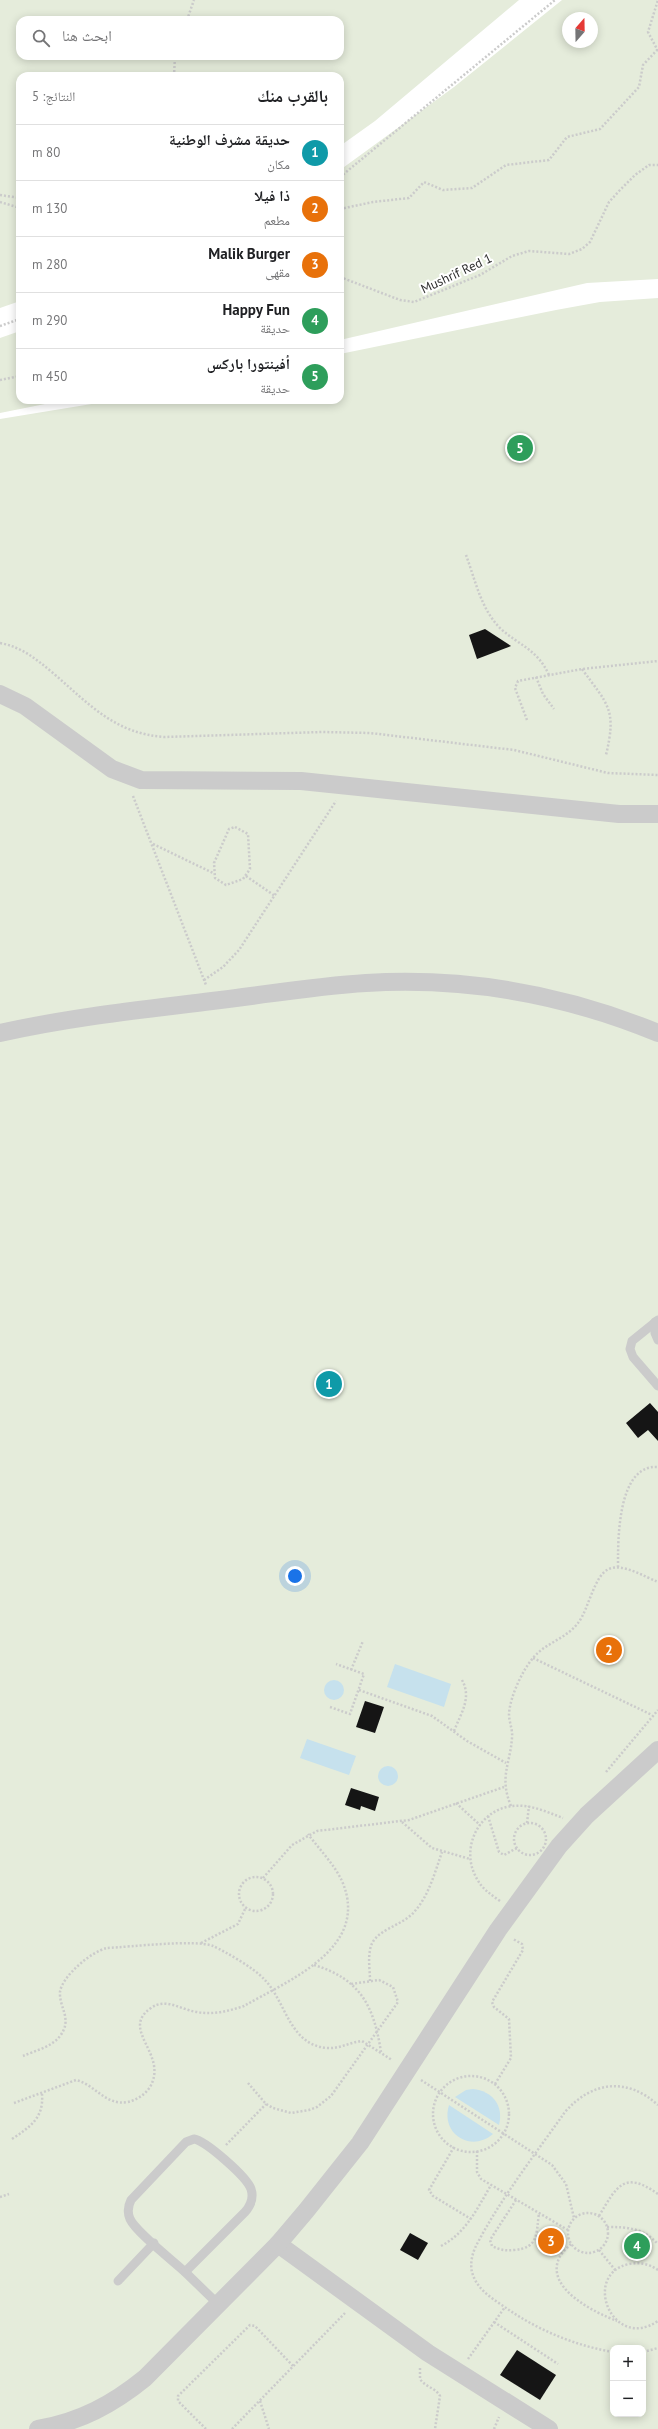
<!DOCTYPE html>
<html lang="ar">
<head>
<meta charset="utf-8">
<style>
	body { margin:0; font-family:"PT Sans","Noto Naskh Arabic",sans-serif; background:#f6f6f6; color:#202124; direction:rtl }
	.controls { position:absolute; right:12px; bottom:12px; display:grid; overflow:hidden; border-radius:8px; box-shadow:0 2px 10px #0003 }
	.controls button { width:36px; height:36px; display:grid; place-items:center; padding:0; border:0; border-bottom:1px solid #e0e0e0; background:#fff; color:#202124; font:20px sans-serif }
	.compass { position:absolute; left:562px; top:12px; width:36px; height:36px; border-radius:50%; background:#fff; box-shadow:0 2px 10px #0003; rotate:20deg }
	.you { position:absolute; left:295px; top:1576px; width:14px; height:14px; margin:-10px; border:3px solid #fff; border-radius:50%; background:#1a73e8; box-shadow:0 0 0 6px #1a73e833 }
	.badge { display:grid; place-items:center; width:26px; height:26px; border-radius:50%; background:#0f766e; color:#fff; font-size:13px; font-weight:700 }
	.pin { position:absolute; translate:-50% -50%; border:2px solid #fff; box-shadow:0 1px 4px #0006 }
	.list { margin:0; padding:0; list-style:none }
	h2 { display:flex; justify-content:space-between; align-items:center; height:52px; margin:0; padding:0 16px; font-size:17px }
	h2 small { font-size:13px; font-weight:400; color:#757577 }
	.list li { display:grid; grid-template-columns:26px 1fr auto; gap:12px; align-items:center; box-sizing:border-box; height:56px; padding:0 16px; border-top:1px solid #e0e0e0 }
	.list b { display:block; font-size:15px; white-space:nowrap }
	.list p { margin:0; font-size:13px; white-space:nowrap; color:#757577 }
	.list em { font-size:13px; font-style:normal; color:#757577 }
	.icon { flex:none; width:22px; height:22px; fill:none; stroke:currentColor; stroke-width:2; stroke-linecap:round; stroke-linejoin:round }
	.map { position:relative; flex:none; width:658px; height:2429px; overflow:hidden; direction:ltr }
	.search { position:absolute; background:#fff; box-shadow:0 2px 10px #0003; left:16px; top:16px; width:328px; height:44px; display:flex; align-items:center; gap:10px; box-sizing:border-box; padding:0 14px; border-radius:12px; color:#757577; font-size:15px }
	.panel { position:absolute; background:#fff; box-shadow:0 2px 10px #0003; left:16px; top:72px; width:328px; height:332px; border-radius:12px; direction:rtl }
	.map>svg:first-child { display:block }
	.green { fill:#e5ecdb; fill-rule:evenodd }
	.water { fill:#c6e1ed }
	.building { fill:#151515 }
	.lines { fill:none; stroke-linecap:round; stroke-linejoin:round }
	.path { stroke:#cbcbcb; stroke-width:2.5; stroke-dasharray:2 2; stroke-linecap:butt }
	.lane { stroke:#cbcbcb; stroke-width:9 }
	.street { stroke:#cbcbcb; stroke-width:18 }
	.labels { text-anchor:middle; stroke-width:4; stroke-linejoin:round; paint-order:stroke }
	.street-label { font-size:13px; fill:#2e2e2e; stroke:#fff }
</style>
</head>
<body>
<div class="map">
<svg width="658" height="2429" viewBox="0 0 658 2429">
	<rect width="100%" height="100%" fill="#fff"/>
	<g class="green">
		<path d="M 0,0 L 519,0 L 375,121 L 340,146 L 340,76 L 20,76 L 20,301 L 0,308 ZM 20,20 L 340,20 L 340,56 L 20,56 Z"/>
		<path d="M 562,0 L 658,0 L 658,279 L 587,283 L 340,340 L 340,170 L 454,87 ZM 568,18 L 592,18 L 592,42 L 568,42 Z"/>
		<path d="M 658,298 L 658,2429 L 0,2429 L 0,419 L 116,400 L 340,400 L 340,354 L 556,310 L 600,302 ZM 613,2348 L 643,2348 L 643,2414 L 613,2414 Z"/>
		<path d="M 20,331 L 20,400 L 65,400 L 0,413 L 0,338 Z"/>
	</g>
	<g class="water">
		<path d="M 395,1664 L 451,1684 L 444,1707 L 387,1687 Z"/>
		<circle cx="334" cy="1690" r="10"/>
		<path d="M 307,1739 L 356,1756 L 349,1775 L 300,1758 Z"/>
		<circle cx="388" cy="1776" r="10"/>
		<path d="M 473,2089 C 492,2091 504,2105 499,2125 L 455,2097 L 466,2090 Z"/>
		<path d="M 449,2105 L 493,2134 C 471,2153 440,2134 449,2105 Z"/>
	</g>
	<g class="building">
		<path d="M 485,629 L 511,646 L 477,659 L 469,635 Z"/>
		<path d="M 650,1403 L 658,1412 L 658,1441 L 648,1430 L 638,1438 L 626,1423 Z"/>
		<path d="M 365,1701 L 384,1707 L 375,1733 L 356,1727 Z"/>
		<path d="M 351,1788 L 379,1797 L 375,1811 L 361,1806 L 360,1810 L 345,1805 Z"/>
		<path d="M 410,2233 L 428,2243 L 418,2260 L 400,2250 Z"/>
		<path d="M 517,2350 L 556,2375 L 540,2400 L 500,2375 Z"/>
	</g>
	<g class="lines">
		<g class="path">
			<path d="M 187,20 L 194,0"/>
			<path d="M 658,51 L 648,32 L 658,0"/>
			<path d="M 174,76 L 175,56"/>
			<path d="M 340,177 L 555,0"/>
			<path d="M 0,195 L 20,198"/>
			<path d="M 0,202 L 20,208"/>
			<path d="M 340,209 L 373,202 L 409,198 L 424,182 L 443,190 L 472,188 L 506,165 L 549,160 L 567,137 L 600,129 L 639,87 L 643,65 L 658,49"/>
			<path d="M 340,277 L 400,300 L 414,302 L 480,275 L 512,256 L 529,251 L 569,254 L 582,249 L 590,242 L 609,202 L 620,190 L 635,175 L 649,165 L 658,165"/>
			<path d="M 0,326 L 20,319"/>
			<path d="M 0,380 L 20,376"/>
			<path d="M 466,555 C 475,579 481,610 501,629 C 520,646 537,649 549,675"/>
			<path d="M 0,643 C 22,647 36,659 53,673 C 89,704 115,734 165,737 L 322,732 L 370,733 L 514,750 L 608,773 L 658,775"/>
			<path d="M 582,669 C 608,705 617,709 606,755"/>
			<path d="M 536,677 L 543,694 L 554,709"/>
			<path d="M 527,720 L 515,688 L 518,681 L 582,669 L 658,661"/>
			<path d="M 133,796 L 206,985"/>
			<path d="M 235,827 L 248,834 L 250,869 L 243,879 L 226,885 L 215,878 L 214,863 L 229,829 Z"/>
			<path d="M 153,844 L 213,873"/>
			<path d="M 246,876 L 275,896"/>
			<path d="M 204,980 L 223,967 L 239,950 L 336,801"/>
			<path d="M 618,1567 C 618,1541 617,1464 658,1467"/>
			<path d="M 533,1658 L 652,1715"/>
			<path d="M 351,1670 L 363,1641"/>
			<path d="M 359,1690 L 432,1716 L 467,1741 L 506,1763"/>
			<path d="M 330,1707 L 350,1714 L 364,1674 L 336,1664"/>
			<path d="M 454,1731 C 461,1713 472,1698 462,1680"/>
			<path d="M 606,1772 L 658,1710"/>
			<path d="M 456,1803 L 480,1825"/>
			<path d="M 511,1806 C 499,1777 510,1765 512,1738 C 513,1730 509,1722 509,1714 C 510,1697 522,1671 533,1658 C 545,1643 566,1639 578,1623 C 589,1609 594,1575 609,1569 C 623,1563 645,1577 658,1582"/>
			<path d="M 488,1816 L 499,1852 L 504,1855 L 517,1848"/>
			<path d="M 402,1822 L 432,1848 L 470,1859"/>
			<circle cx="530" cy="1839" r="16"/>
			<path d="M 527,1823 L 529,1806"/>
			<circle cx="256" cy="1894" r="17"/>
			<path d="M 263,1878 L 292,1845 L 317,1831 L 409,1820 L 504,1787"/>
			<path d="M 500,1901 C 490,1894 481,1888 476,1877 C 460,1848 479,1809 513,1806 C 530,1804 547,1812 563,1818"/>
			<path d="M 201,1943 L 238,1924 L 246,1907"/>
			<path d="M 314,1965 C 361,1979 374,2007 381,2052"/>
			<path d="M 370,1981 C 370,1971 368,1960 370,1950 C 373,1929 402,1927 415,1911 C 429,1895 435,1872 442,1852"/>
			<path d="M 23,2056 C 34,2051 52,2047 60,2036 C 73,2019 59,2008 60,1992 C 62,1976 92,1951 107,1948 C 130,1947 195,1939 213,1946 C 226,1952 254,1968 264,1979 C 286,2001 289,2045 327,2048 C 340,2049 350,2042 362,2041 L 392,2060"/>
			<circle cx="471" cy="2114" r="38"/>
			<path d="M 421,2080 L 552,2165 L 566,2184 L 574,2218"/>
			<path d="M 248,2083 L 266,2104 L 273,2108 L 291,2113 L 309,2110 L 317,2107 L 331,2096 L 398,2002 L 393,1987 L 379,1980 L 351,1984"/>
			<path d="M 495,2084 L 511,2058 L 509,2019 L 494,2007 L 492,2002 L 523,1950 L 522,1944 L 513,1939"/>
			<path d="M 14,2103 L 76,2080 C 96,2085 105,2106 128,2102 C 136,2100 145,2095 150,2087 C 169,2054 119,2030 151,2008 C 166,1997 181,2010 197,2012 C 213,2015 229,2011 244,2006 C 289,1980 371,1948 342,1881 C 334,1864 319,1849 308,1834"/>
			<path d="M 12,2139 C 30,2127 44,2118 42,2094"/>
			<path d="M 226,2145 L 266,2104"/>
			<path d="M 454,2147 L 429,2190 L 433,2196 L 471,2219"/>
			<path d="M 477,2151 L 477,2172 L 481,2179 L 568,2230"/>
			<path d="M 0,2197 L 9,2194"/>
			<path d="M 516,2200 L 490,2240 L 492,2246 C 500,2250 506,2251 514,2250 C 539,2248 536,2234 539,2213"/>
			<circle cx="588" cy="2233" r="20"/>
			<path d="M 599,2216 C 617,2186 624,2170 658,2194"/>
			<path d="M 607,2227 C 628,2227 643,2228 658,2244"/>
			<path d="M 571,2244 C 566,2249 560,2254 558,2261 C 548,2290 596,2313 617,2321"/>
			<path d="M 441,2246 C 466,2233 477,2209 491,2185"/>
			<path d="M 599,2250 L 616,2271"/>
			<path d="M 658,2270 C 649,2264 640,2262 629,2264 C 581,2274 612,2352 658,2321"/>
			<path d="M 494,2322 L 558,2364"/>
			<path d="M 613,2352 C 577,2346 540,2331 509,2310 C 495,2300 477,2291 472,2272 C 470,2264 472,2254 476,2246 C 499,2201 536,2153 565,2112 C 592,2081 627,2077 658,2105"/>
			<path d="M 643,2352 L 658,2348"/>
			<path d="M 468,2359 L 505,2307"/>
			<path d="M 420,2368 L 420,2379 C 425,2387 436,2388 440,2396 L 435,2429"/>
			<path d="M 260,2401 L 269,2429"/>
			<path d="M 206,2429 L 178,2401 L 178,2396 L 250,2325 L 255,2326 L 294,2367"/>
			<path d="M 232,2429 L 345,2313"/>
			<path d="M 494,2429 L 499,2417"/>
		</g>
		<g class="lane">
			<path d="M 658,1320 L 632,1341 L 630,1349 L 633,1357 L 658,1386"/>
			<path d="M 655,1322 L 655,1333 L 658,1340"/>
			<path d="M 194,2139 C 206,2141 247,2177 251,2189 C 254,2198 251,2205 245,2212 L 185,2272 C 172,2260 136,2232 130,2219 C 127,2212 128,2206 131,2200 L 186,2142 Z"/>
			<path d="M 185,2272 L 218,2304"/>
			<path d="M 118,2281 L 154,2243"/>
		</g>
		<g class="street">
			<path d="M 0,694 L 25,706 L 112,769 L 141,780 L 301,781 L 619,814 L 658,814"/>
			<path d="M 0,1033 C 72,1017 140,1010 212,1001 C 263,995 315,986 366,983 C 466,977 566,995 658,1033"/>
			<path d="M 278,2244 L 428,2353 L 549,2429"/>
			<path d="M 38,2429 C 80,2422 113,2404 145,2378 L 278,2244 L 306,2211 L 360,2143 L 498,1930 L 559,1846 L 587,1815 L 658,1750"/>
		</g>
	</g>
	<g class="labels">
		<g class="street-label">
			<text transform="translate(456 273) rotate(-25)" y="5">Mushrif Red 1</text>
		</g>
	</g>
</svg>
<div class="controls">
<button>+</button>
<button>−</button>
</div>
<svg class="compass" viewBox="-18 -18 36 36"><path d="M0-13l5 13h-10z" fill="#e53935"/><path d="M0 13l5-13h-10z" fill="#757577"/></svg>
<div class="you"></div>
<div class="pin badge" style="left:329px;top:1384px;background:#0f9aa8">1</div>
<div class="pin badge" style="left:609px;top:1650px;background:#e8710a">2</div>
<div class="pin badge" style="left:551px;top:2241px;background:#e8710a">3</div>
<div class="pin badge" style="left:637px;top:2246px;background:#2e9e5b">4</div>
<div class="pin badge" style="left:520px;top:448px;background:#2e9e5b">5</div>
<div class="search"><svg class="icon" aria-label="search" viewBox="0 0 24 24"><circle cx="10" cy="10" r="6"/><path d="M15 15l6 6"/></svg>ابحث هنا</div>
<section class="panel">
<h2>بالقرب منك<small>النتائج: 5</small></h2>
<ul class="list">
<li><span class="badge" style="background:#0f9aa8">1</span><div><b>حديقة مشرف الوطنية</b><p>مكان</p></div><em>80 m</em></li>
<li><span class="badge" style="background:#e8710a">2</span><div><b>ذا فيلا</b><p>مطعم</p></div><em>130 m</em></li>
<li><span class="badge" style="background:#e8710a">3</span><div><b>Malik Burger</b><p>مقهى</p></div><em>280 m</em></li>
<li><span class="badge" style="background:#2e9e5b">4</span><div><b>Happy Fun</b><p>حديقة</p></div><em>290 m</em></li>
<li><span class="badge" style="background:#2e9e5b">5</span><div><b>أفينتورا باركس</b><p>حديقة</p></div><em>450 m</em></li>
</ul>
</section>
</div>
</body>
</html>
